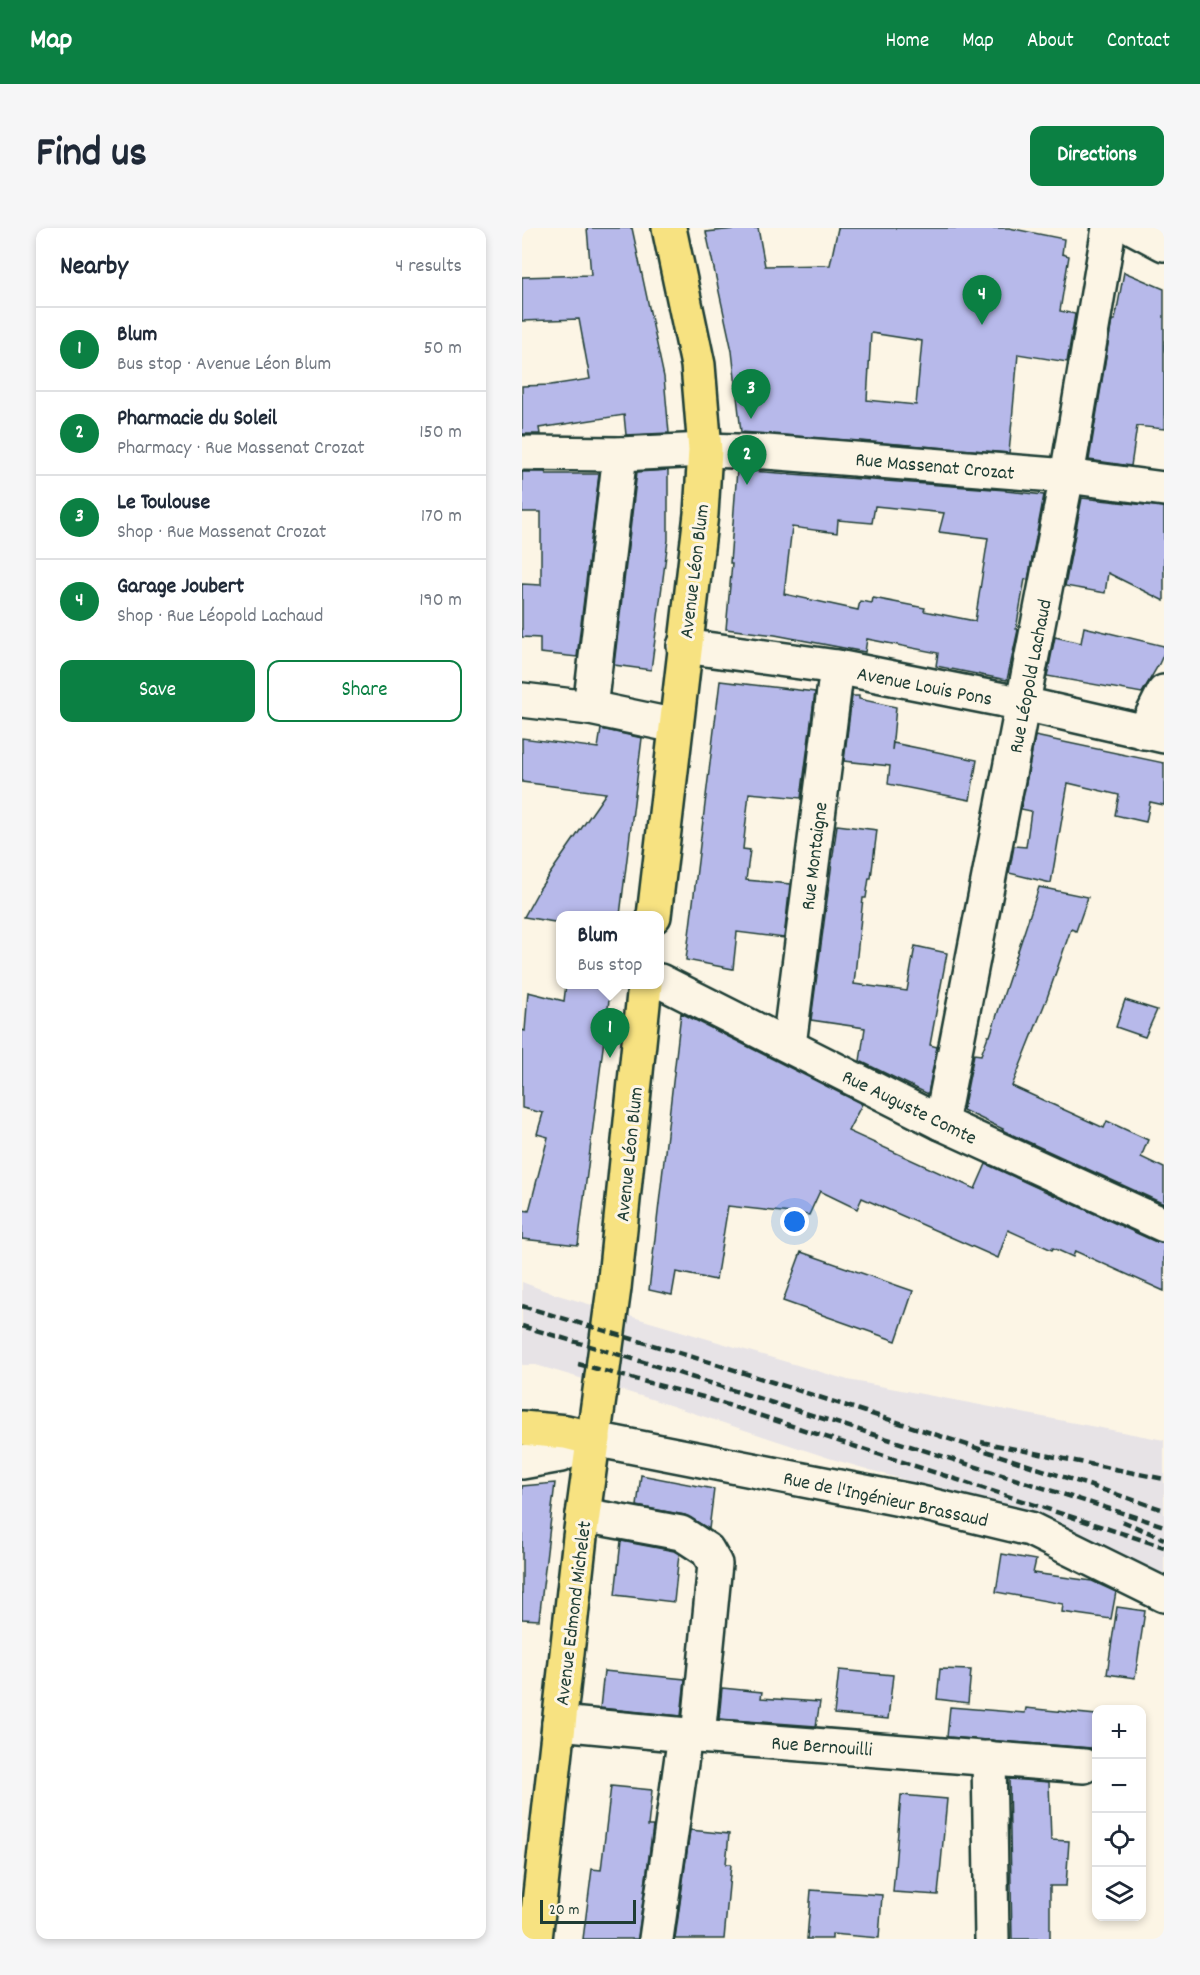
<!DOCTYPE html>
<html lang="en">
<head>
<meta charset="utf-8">
<style>
	body { margin:0; font-family:Dekko,sans-serif; background:#f6f6f7; color:#1f2937 }
	.controls { position:absolute; right:18px; bottom:18px; display:grid; overflow:hidden; border-radius:12px; box-shadow:0 3px 9px #0003 }
	.controls button { width:54px; height:54px; display:grid; place-items:center; padding:0; border:0; border-bottom:2px solid #e0e1e3; background:#fff; color:#1f2937; font:30px sans-serif }
	.scale { position:absolute; left:18px; bottom:15px; width:96px; box-sizing:border-box; padding-left:6px; border:3px solid #1f3d34; border-top:0; font-size:16px; line-height:21px; white-space:nowrap; color:#1f3d34; -webkit-text-stroke:4px #fcf5e5; paint-order:stroke }
	.you { position:absolute; left:273px; top:994px; width:21px; height:21px; margin:-15px; border:4px solid #fff; border-radius:50%; background:#1a73e8; box-shadow:0 0 0 9px #1a73e833 }
	.badge { display:grid; place-items:center; width:39px; height:39px; border-radius:50%; background:#0b8043; color:#fff; font-size:20px; font-weight:700 }
	.pin { position:absolute; translate:-50% -50px; filter:drop-shadow(0 2px 3px #0008) }
	.pin::after { content:''; position:absolute; top:32px; width:21px; height:18px; background:inherit; clip-path:polygon(0 0,100% 0,50% 100%) }
	.popup { position:absolute; left:34px; top:683px; width:108px; height:78px; box-sizing:border-box; display:grid; place-content:center; border-radius:12px; background:#fff; filter:drop-shadow(0 2px 4px #0005); font-size:20px; white-space:nowrap; color:#747a83 }
	.popup b { font-size:22px; color:#1f2937 }
	.popup::after { content:''; position:absolute; left:50%; top:100%; margin-left:-12px; border:12px solid transparent; border-top-color:#fff }
	.list { margin:0; padding:0; list-style:none }
	h2 { display:flex; justify-content:space-between; align-items:center; height:78px; margin:0; padding:0 24px; font-size:26px }
	h2 small { font-size:20px; font-weight:400; color:#747a83 }
	.list li { display:grid; grid-template-columns:39px 1fr auto; gap:18px; align-items:center; box-sizing:border-box; height:84px; padding:0 24px; border-top:2px solid #e0e1e3 }
	.list b { display:block; font-size:22px; white-space:nowrap }
	.list p { margin:0; font-size:20px; white-space:nowrap; color:#747a83 }
	.list em { font-size:20px; font-style:normal; color:#747a83 }
	.actions { display:flex; gap:12px; padding:18px 24px }
	.actions a { flex:1; padding:14px 0; border:2px solid #0b8043; border-radius:12px; text-align:center; font-size:21px; color:#0b8043 }
	.actions .main { background:#0b8043; color:#fff }
	.icon { flex:none; width:33px; height:33px; fill:none; stroke:currentColor; stroke-width:2; stroke-linecap:round; stroke-linejoin:round }
	.map { position:relative; flex:none; width:642px; height:1711px; overflow:hidden; border-radius:12px }
	header { display:flex; align-items:center; gap:36px; box-sizing:border-box; height:84px; padding:0 30px; background:#0b8043; color:#fff }
	header strong { font-size:28px }
	nav { display:flex; gap:33px; margin-inline-start:auto; font-size:21px }
	.intro { display:flex; align-items:center; justify-content:space-between; box-sizing:border-box; height:144px; padding:0 36px }
	h1 { margin:0; font-size:42px }
	.button { padding:15px 27px; border-radius:12px; background:#0b8043; color:#fff; font-size:21px; font-weight:700 }
	main { display:flex; gap:36px; padding:0 36px }
	aside { flex:1; background:#fff; border-radius:12px; box-shadow:0 3px 9px #0003 }
	.map>svg:first-child { display:block }
	.built { fill:#e7e3e6 }
	.building { fill:#b7b9ea; stroke:#1f3d34; stroke-width:1.5; fill-rule:evenodd }
	.lines { fill:none; stroke-linecap:round; stroke-linejoin:round }
	.minor-casing { stroke:#1f3d34; stroke-width:38 }
	.major-casing { stroke:#1f3d34; stroke-width:38 }
	.minor { stroke:#fcf5e5; stroke-width:33 }
	.major { stroke:#f7e281; stroke-width:33 }
	.rail { stroke:#1f3d34; stroke-width:4.5; stroke-dasharray:9 4.5; stroke-linecap:butt }
	.labels { text-anchor:middle; stroke-width:6; stroke-linejoin:round; paint-order:stroke }
	.street-label { font-size:20px; fill:#1f3d34; stroke:#fcf5e5 }
</style>
</head>
<body>
<header>
<strong>Map</strong>
<nav><a>Home</a><a>Map</a><a>About</a><a>Contact</a></nav>
</header>
<div class="intro"><h1>Find us</h1><a class="button">Directions</a></div>
<main>
<aside>
<h2>Nearby<small>4 results</small></h2>
<ul class="list">
<li><span class="badge">1</span><div><b>Blum</b><p>Bus stop · Avenue Léon Blum</p></div><em>50 m</em></li>
<li><span class="badge">2</span><div><b>Pharmacie du Soleil</b><p>Pharmacy · Rue Massenat Crozat</p></div><em>150 m</em></li>
<li><span class="badge">3</span><div><b>Le Toulouse</b><p>Shop · Rue Massenat Crozat</p></div><em>170 m</em></li>
<li><span class="badge">4</span><div><b>Garage Joubert</b><p>Shop · Rue Léopold Lachaud</p></div><em>190 m</em></li>
</ul>
<div class="actions"><a class="main">Save</a><a>Share</a></div>
</aside>
<div class="map">
<svg width="642" height="1711" viewBox="0 0 642 1711">
	<rect width="100%" height="100%" fill="#fcf5e5"/>
	<filter id="ink" filterUnits="userSpaceOnUse"><feTurbulence type="fractalNoise" baseFrequency=".0167" numOctaves="2"/><feDisplacementMap in="SourceGraphic" scale="12" xChannelSelector="R" yChannelSelector="G"/><feConvolveMatrix kernelMatrix="1 2 1 2 8 2 1 2 1" color-interpolation-filters="sRGB"/></filter>
	<g filter="url(#ink)">
		<path class="built" d="M 0,1054 L 29,1065 L 326,1152 L 642,1212 L 642,1352 L 518,1291 L 310,1231 L 129,1171 L 14,1137 L 0,1137 Z"/>
		<g class="building">
			<path d="M 65,0 L 110,0 L 142,149 L 147,205 L 104,207 L 102,187 L 17,200 L 18,206 L 0,206 L 0,158 L 29,157 L 68,151 L 57,91 L 0,93 L 0,49 L 69,47 Z"/>
			<path d="M 222,0 L 236,0 L 243,38 L 308,37 L 316,0 L 487,0 L 542,11 L 540,26 L 547,28 L 538,83 L 553,86 L 545,134 L 496,126 L 487,225 L 219,204 L 210,123 L 184,4 ZM 349,105 L 400,113 L 394,177 L 345,172 Z"/>
			<path d="M 602,44 L 642,61 L 642,201 L 615,198 L 609,238 L 567,232 L 590,92 L 593,92 Z"/>
			<path d="M 146,242 L 146,312 L 129,442 L 92,437 L 115,244 Z"/>
			<path d="M 215,242 L 484,262 L 484,263 L 522,267 L 506,352 L 503,351 L 494,401 L 496,402 L 485,452 L 414,438 L 416,425 L 345,411 L 343,424 L 253,407 L 204,401 L 210,335 L 208,335 ZM 353,278 L 422,285 L 417,304 L 466,310 L 453,393 L 402,383 L 403,380 L 351,370 L 350,375 L 338,373 L 336,382 L 262,366 L 270,299 L 315,305 L 316,292 L 350,295 Z"/>
			<path d="M 0,244 L 23,244 L 24,246 L 77,246 L 55,429 L 18,425 L 18,410 L 0,409 L 0,356 L 19,357 L 19,284 L 0,284 Z"/>
			<path d="M 560,270 L 642,279 L 642,373 L 586,345 L 583,365 L 543,358 Z"/>
			<path d="M 562,399 L 642,418 L 642,425 L 637,436 L 620,465 L 525,448 L 533,409 L 559,415 Z"/>
			<path d="M 198,453 L 293,464 L 279,570 L 227,565 L 221,621 L 228,622 L 224,652 L 268,656 L 262,710 L 215,704 L 211,741 L 164,732 Z"/>
			<path d="M 330,468 L 337,468 L 337,471 L 374,479 L 370,522 L 371,515 L 455,532 L 448,572 L 366,556 L 368,538 L 322,533 Z"/>
			<path d="M 79,501 L 120,510 L 98,687 L 39,687 L 39,695 L 2,689 L 18,660 L 84,565 L 0,554 L 0,510 L 76,520 Z"/>
			<path d="M 513,508 L 642,535 L 642,577 L 628,574 L 624,594 L 593,587 L 597,567 L 546,555 L 529,655 L 487,645 L 492,618 L 504,619 L 509,583 L 499,581 Z"/>
			<path d="M 315,597 L 355,602 L 349,650 L 347,650 L 344,670 L 341,670 L 332,756 L 385,763 L 393,718 L 425,725 L 408,817 L 415,819 L 406,866 L 338,833 L 343,800 L 289,792 Z"/>
			<path d="M 517,659 L 566,669 L 554,703 L 549,701 L 525,770 L 490,858 L 582,900 L 585,893 L 626,912 L 619,929 L 642,940 L 642,976 L 480,902 L 481,901 L 441,882 L 452,826 L 459,827 L 466,808 L 468,808 Z"/>
			<path d="M 44,756 L 89,756 L 56,1017 L 0,1011 L 0,982 L 7,983 L 26,909 L 15,906 L 21,885 L 0,880 L 0,802 L 3,803 L 6,764 L 42,773 Z"/>
			<path d="M 603,772 L 635,782 L 623,809 L 594,799 Z"/>
			<path d="M 159,785 L 340,876 L 326,903 L 453,961 L 464,936 L 634,1014 L 642,1015 L 642,1063 L 553,1023 L 551,1029 L 531,1020 L 530,1022 L 486,1002 L 476,1030 L 340,970 L 335,981 L 298,963 L 287,987 L 206,978 L 194,1052 L 154,1044 L 150,1067 L 127,1062 Z"/>
			<path d="M 279,1024 L 391,1063 L 374,1113 L 261,1073 Z"/>
			<path d="M 119,1247 L 192,1261 L 187,1301 L 163,1287 L 115,1278 Z"/>
			<path d="M 33,1255 L 17,1392 L 0,1391 L 0,1258 Z"/>
			<path d="M 99,1313 L 152,1323 L 157,1326 L 152,1374 L 93,1367 Z"/>
			<path d="M 480,1326 L 514,1332 L 511,1345 L 570,1353 L 594,1364 L 589,1391 L 540,1384 L 541,1376 L 474,1364 Z"/>
			<path d="M 595,1379 L 623,1383 L 613,1450 L 585,1446 Z"/>
			<path d="M 418,1441 L 449,1442 L 446,1475 L 415,1471 Z"/>
			<path d="M 317,1442 L 371,1447 L 366,1491 L 312,1486 Z"/>
			<path d="M 82,1443 L 163,1451 L 159,1488 L 78,1480 Z"/>
			<path d="M 200,1460 L 240,1464 L 239,1470 L 298,1474 L 294,1498 L 197,1491 Z"/>
			<path d="M 428,1479 L 503,1485 L 504,1480 L 574,1487 L 570,1520 L 425,1509 Z"/>
			<path d="M 487,1551 L 527,1554 L 529,1612 L 547,1613 L 544,1658 L 528,1658 L 528,1711 L 490,1711 Z"/>
			<path d="M 89,1558 L 130,1562 L 126,1598 L 131,1598 L 116,1711 L 61,1711 L 70,1641 L 79,1642 Z"/>
			<path d="M 379,1567 L 425,1571 L 416,1667 L 371,1664 Z"/>
			<path d="M 168,1602 L 207,1606 L 204,1636 L 209,1636 L 202,1711 L 153,1711 Z"/>
			<path d="M 289,1662 L 360,1667 L 357,1710 L 310,1706 L 310,1711 L 285,1711 Z"/>
		</g>
		<g class="lines">
			<defs>
				<g id="minor">
					<path d="M 612,0 L 642,16"/>
					<path d="M 0,225 L 98,226 L 183,222 L 245,224 L 545,248 L 642,261"/>
					<path d="M 162,418 L 315,439 L 502,476 L 642,508"/>
					<path d="M 0,472 L 68,480 L 154,498"/>
					<path d="M 68,480 L 98,226"/>
					<path d="M 622,504 L 642,464"/>
					<path d="M 138,753 L 419,895 L 642,997"/>
					<path d="M 267,817 L 315,439"/>
					<path d="M 419,895 L 545,248 L 587,0"/>
					<path d="M 0,1234 L 39,1227 L 72,1211 L 399,1275 L 508,1301 L 642,1367"/>
					<path d="M 61,1287 L 159,1305 L 185,1322 L 193,1336 L 176,1508"/>
					<path d="M 37,1495 L 176,1508 L 562,1538"/>
					<path d="M 467,1530 L 470,1711"/>
					<path d="M 134,1711 L 163,1507"/>
				</g>
				<g id="major">
					<path d="M 132,688 L 179,286 L 183,222 L 176,137 L 147,0"/>
					<path d="M 0,1200 L 44,1204 L 72,1211"/>
					<path d="M 13,1711 L 58,1309 L 92,1060 L 123,756"/>
				</g>
			</defs>
			<use href="#minor" class="minor-casing"/>
			<use href="#major" class="major-casing"/>
			<use href="#minor" class="minor"/>
			<use href="#major" class="major"/>
			<g class="rail">
				<path d="M 0,1078 L 194,1136 L 409,1205 L 642,1282"/>
				<path d="M 0,1098 L 118,1133 L 642,1298"/>
				<path d="M 56,1136 L 181,1169 L 642,1319"/>
				<path d="M 459,1214 L 642,1251"/>
				<path d="M 600,1293 L 642,1311"/>
			</g>
		</g>
	</g>
	<g class="labels">
		<g class="street-label">
			<text transform="translate(413 237) rotate(5)" y="7">Rue Massenat Crozat</text>
			<text transform="translate(171 343) rotate(-83)" y="7">Avenue Léon Blum</text>
			<text transform="translate(507 448) rotate(-79)" y="7">Rue Léopold Lachaud</text>
			<text transform="translate(403 457) rotate(11)" y="7">Avenue Louis Pons</text>
			<text transform="translate(291 628) rotate(-83)" y="7">Rue Montaigne</text>
			<text transform="translate(388 878) rotate(26)" y="7">Rue Auguste Comte</text>
			<text transform="translate(106 926) rotate(-84)" y="7">Avenue Léon Blum</text>
			<text transform="translate(364 1270) rotate(12)" y="7">Rue de l'Ingénieur Brassaud</text>
			<text transform="translate(50 1385) rotate(-83)" y="7">Avenue Edmond Michelet</text>
			<text transform="translate(300 1517) rotate(4)" y="7">Rue Bernouilli</text>
		</g>
	</g>
</svg>
<div class="controls">
<button>+</button>
<button>−</button>
<button><svg class="icon" aria-label="locate" viewBox="0 0 24 24"><circle cx="12" cy="12" r="6"/><path d="M12 2v4M12 18v4M2 12h4M18 12h4"/></svg></button>
<button><svg class="icon" aria-label="layers" viewBox="0 0 24 24"><path d="M12 4l9 5-9 5-9-5zM3 14l9 5 9-5"/></svg></button>
</div>
<div class="scale">20 m</div>
<div class="you"></div>
<div class="pin badge" style="left:88px;top:830px">1</div>
<div class="popup"><b>Blum</b>Bus stop</div>
<div class="pin badge" style="left:225px;top:257px">2</div>
<div class="pin badge" style="left:229px;top:191px">3</div>
<div class="pin badge" style="left:460px;top:97px">4</div>
</div>
</main>
</body>
</html>
